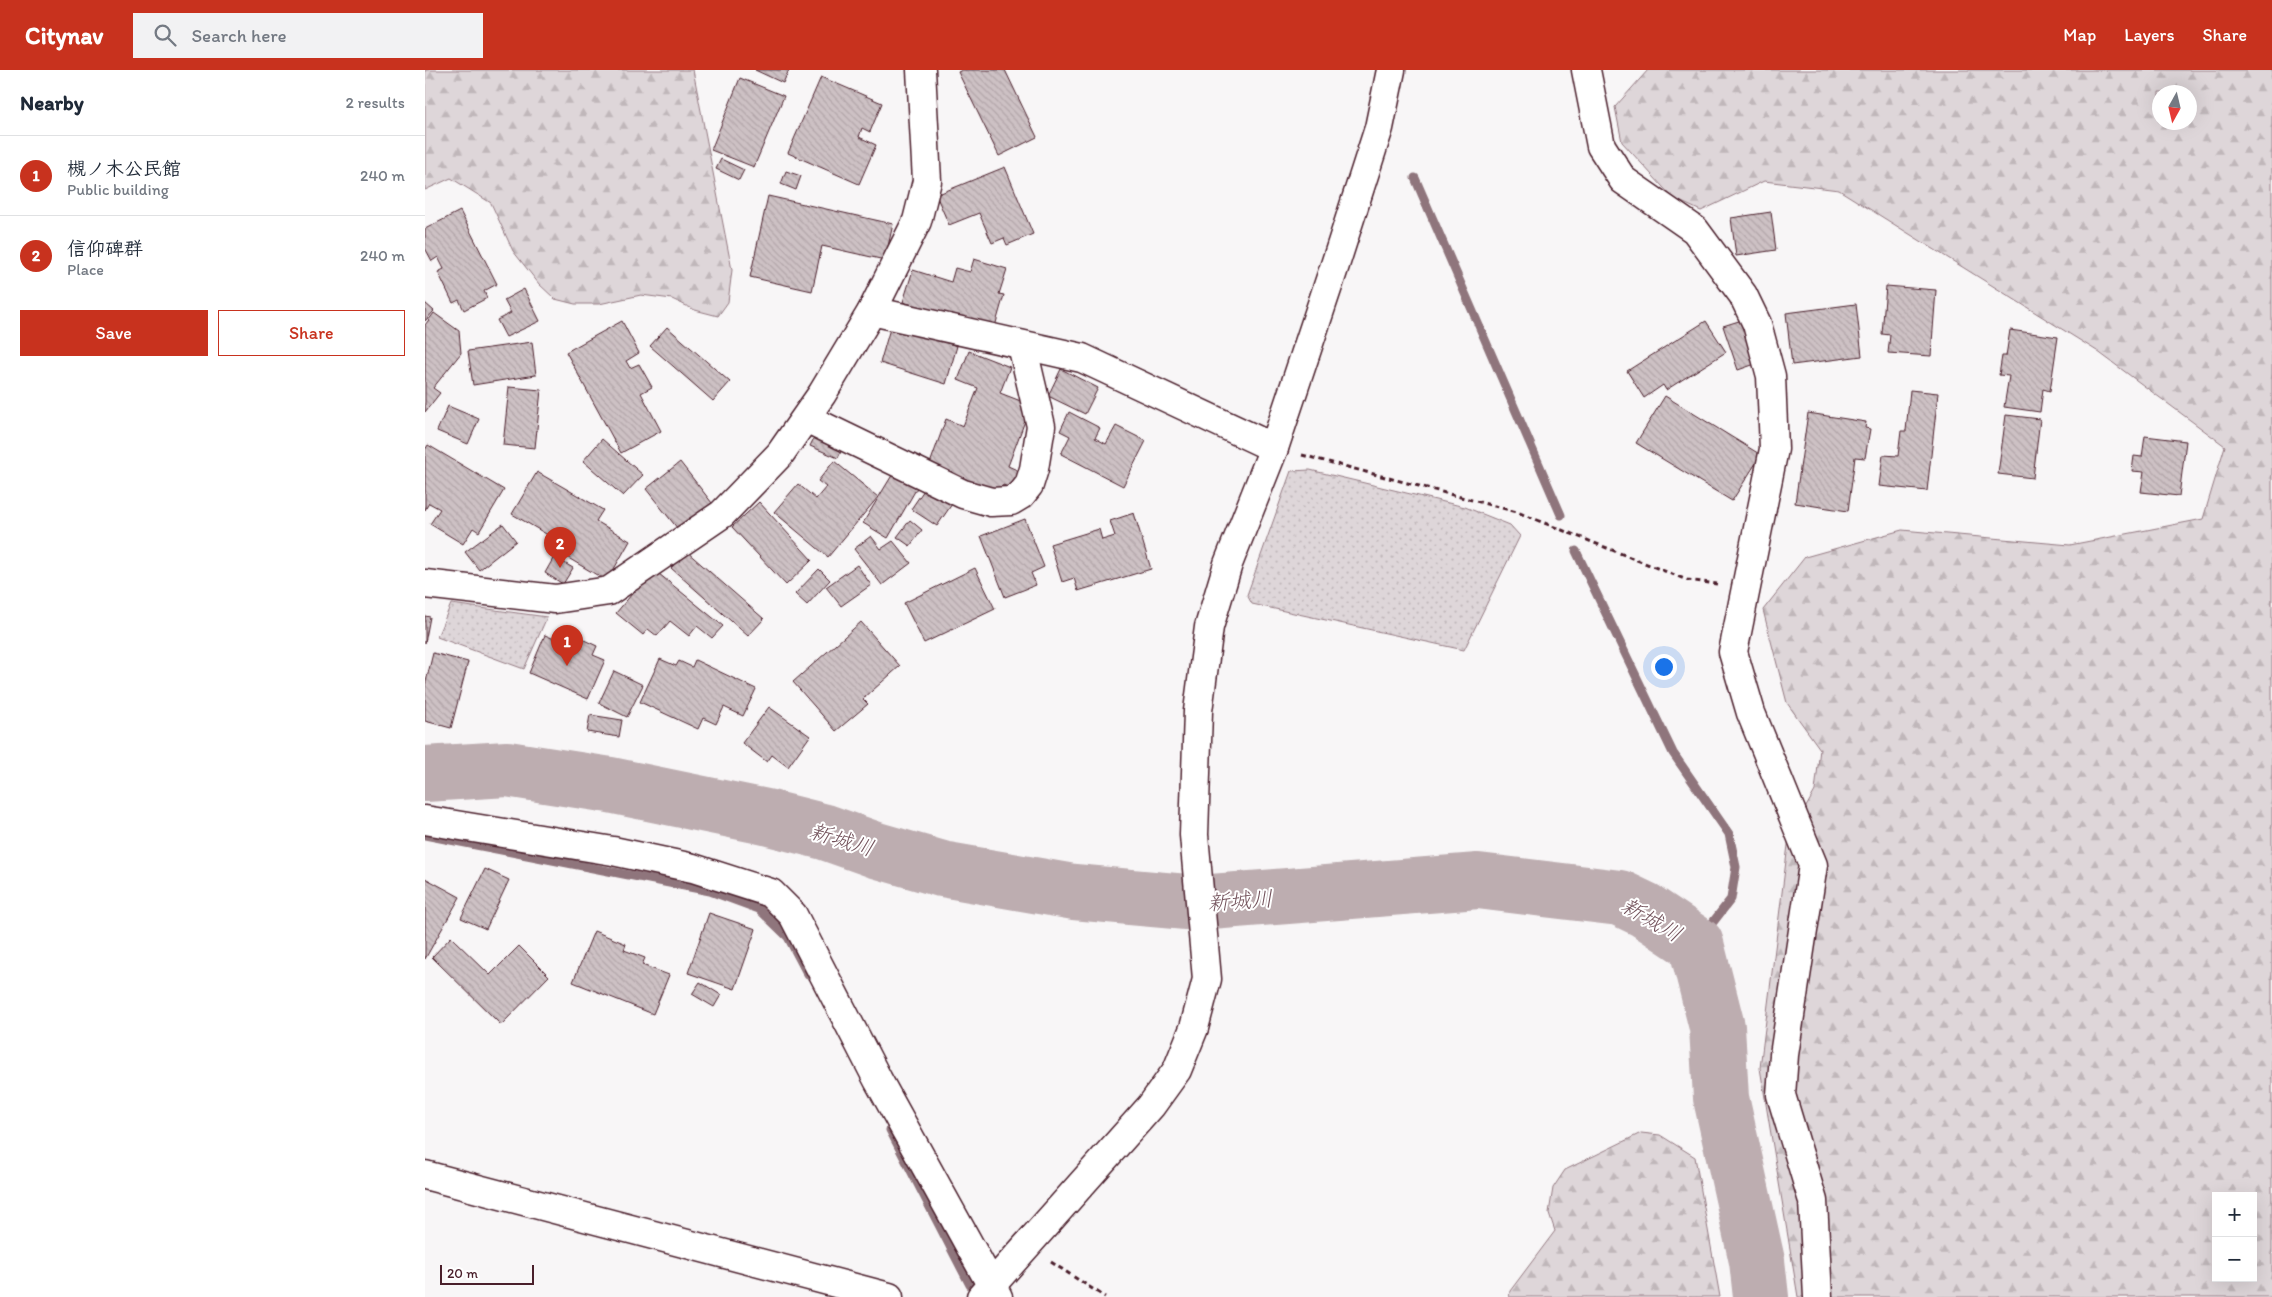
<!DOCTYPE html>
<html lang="en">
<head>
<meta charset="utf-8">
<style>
	body { margin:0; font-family:Itim,"Klee One",sans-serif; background:#f2f2f3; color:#1f2937 }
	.controls { position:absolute; right:15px; bottom:15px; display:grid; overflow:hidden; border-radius:0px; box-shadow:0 5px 20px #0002 }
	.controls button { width:45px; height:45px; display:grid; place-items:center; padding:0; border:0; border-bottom:1px solid #e0e1e3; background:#fff; color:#1f2937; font:25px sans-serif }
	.compass { position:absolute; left:1727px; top:15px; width:45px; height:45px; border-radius:50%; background:#fff; box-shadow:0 5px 20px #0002; rotate:188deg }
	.scale { position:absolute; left:15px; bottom:12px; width:94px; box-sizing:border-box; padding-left:5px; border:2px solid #4a1f2b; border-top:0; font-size:14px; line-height:18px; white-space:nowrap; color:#4a1f2b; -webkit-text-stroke:4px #fff; paint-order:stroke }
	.you { position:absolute; left:1238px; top:596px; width:18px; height:18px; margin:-12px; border:4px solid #fff; border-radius:50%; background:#1a73e8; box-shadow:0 0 0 8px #1a73e833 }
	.badge { display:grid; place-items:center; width:32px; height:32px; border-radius:50%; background:#c8321e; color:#fff; font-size:16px; font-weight:700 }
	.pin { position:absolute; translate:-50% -41px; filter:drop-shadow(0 1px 2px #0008) }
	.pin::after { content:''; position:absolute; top:26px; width:18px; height:15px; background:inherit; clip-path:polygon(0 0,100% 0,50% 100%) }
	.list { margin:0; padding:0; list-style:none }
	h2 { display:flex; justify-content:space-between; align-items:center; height:65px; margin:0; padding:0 20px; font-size:21px }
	h2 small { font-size:16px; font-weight:400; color:#747a83 }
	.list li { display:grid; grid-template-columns:32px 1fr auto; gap:15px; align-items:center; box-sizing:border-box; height:80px; padding:0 20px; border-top:1px solid #e0e1e3 }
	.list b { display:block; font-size:19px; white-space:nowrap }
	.list p { margin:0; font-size:16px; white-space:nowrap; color:#747a83 }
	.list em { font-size:16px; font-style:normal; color:#747a83 }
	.actions { display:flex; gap:10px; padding:15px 20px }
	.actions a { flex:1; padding:11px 0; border:1px solid #c8321e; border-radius:0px; text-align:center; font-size:18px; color:#c8321e }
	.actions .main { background:#c8321e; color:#fff }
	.icon { flex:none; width:28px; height:28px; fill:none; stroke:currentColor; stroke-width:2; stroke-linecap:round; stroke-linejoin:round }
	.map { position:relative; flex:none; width:1847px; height:1227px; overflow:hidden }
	header { display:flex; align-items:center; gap:30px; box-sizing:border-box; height:70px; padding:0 25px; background:#c8321e; color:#fff }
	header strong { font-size:24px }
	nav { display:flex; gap:28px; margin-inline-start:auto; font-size:18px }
	.search { width:350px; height:45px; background:#f2f2f3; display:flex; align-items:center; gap:12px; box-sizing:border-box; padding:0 18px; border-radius:0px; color:#747a83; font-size:19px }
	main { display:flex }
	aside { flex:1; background:#fff }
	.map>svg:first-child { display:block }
	.green { fill:url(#green-dots); stroke:#947a82 }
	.forest { fill:url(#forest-firs); stroke:#947a82; fill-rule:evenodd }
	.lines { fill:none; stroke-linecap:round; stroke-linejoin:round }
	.stream { stroke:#8f747b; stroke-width:9 }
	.river { stroke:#bdadb0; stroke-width:56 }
	.building { fill:url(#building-back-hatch); stroke:#4a1f2b }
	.minor-casing { stroke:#4a1f2b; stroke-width:31 }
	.path { stroke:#4a1f2b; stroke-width:3; stroke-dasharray:5 4; stroke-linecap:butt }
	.minor { stroke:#fff; stroke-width:28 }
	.labels { text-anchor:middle; stroke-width:4; stroke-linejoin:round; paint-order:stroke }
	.water-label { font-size:22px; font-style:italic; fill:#72515a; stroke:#fff }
</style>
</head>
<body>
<header>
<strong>Citynav</strong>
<div class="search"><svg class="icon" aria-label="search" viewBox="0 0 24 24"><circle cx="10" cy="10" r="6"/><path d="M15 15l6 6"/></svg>Search here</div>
<nav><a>Map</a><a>Layers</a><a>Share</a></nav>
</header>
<main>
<aside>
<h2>Nearby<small>2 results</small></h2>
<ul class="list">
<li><span class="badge">1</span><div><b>槻ノ木公民館</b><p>Public building</p></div><em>240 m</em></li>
<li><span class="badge">2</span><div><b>信仰碑群</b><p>Place</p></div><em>240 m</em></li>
</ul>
<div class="actions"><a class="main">Save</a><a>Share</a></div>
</aside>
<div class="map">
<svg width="1847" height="1227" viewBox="0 0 1847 1227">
	<defs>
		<pattern id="green-dots" width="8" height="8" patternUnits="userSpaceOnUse" patternTransform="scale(1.25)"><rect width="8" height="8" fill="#ded6d9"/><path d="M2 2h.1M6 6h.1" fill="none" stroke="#c0b7ba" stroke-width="1.8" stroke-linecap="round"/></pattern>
		<pattern id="forest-firs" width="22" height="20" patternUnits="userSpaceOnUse" patternTransform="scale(1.25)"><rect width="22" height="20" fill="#ded6d9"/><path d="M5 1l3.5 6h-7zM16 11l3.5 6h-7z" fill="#c0b7ba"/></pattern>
		<pattern id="building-back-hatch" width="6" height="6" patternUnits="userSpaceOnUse" patternTransform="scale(1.25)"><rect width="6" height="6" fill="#cdc1c4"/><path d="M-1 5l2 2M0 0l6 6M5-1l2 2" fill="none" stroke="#b2a5a9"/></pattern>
	</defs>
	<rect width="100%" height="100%" fill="#f8f6f7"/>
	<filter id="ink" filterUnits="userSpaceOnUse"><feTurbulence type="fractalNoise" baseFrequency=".02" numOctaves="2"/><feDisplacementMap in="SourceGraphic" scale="10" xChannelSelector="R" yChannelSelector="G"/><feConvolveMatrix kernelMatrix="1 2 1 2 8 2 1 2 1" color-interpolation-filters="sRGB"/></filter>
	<g filter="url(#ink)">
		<g class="green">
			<path d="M 885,400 L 1040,437 L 1085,455 L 1095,466 L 1039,580 L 827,534 L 822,525 L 866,401 Z"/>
			<path d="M 26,534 L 122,547 L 99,599 L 12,567 Z"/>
		</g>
		<g class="forest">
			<path d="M 0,0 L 268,0 L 307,200 L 303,232 L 293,246 L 270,240 L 247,229 L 216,225 L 174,234 L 150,234 L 130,229 L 114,214 L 88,181 L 66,133 L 26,108 L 0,120 Z"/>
			<path d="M 1223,0 L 1847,0 L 1847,1227 L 1373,1227 L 1335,998 L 1364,767 L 1390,721 L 1395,679 L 1362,633 L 1338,540 L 1380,487 L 1477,460 L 1645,475 L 1778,449 L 1800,376 L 1672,281 L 1414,120 L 1339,111 L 1276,141 L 1248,128 L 1197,72 L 1190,37 ZM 1734,22 L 1764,22 L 1764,52 L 1734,52 ZM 1791,1126 L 1828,1126 L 1828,1208 L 1791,1208 Z"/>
			<path d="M 1216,1063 L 1235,1065 L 1270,1087 L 1295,1227 L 1084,1227 L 1085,1221 L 1130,1161 L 1124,1143 L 1128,1118 L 1140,1100 Z"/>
		</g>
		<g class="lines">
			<g class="stream">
				<path d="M 990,108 L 1136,445"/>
				<path d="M 1151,481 L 1248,683 L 1304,764 L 1311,797 L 1306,829 L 1271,874"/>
				<path d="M 0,765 L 285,821 L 334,839 L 363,867 L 383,905"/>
				<path d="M 465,1060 L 545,1215"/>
			</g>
			<path class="river" d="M 0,704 L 82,699 L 185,715 L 341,747 L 400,762 L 451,780 L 517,799 L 649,822 L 773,833 L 1053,811 L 1195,828 L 1220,840 L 1271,874 L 1292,957 L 1296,1028 L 1332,1191 L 1336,1227"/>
		</g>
		<g class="building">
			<path d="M 330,0 L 364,0 L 358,13 Z"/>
			<path d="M 537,0 L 580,0 L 612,67 L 574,86 L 533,2 Z"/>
			<path d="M 396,7 L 457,33 L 445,62 L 437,58 L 434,67 L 451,75 L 434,114 L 363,83 Z"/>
			<path d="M 315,8 L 359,26 L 329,97 L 286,80 Z"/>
			<path d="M 296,89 L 319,100 L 314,110 L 291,99 Z"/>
			<path d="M 580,97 L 608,164 L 582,175 L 579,168 L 567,173 L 554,143 L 524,155 L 511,125 Z"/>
			<path d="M 361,101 L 376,106 L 371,120 L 356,114 Z"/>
			<path d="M 343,126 L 468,154 L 460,190 L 397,176 L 387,221 L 325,207 Z"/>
			<path d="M 35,141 L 72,214 L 59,221 L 62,228 L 39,240 L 34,230 L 28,233 L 13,202 L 19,199 L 13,187 L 7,191 L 0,178 L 0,159 Z"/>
			<path d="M 1346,142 L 1351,180 L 1311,186 L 1306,148 Z"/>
			<path d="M 549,189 L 582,199 L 574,224 L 579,225 L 569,260 L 478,232 L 488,200 L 526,212 L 530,198 L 545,202 Z"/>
			<path d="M 1461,216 L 1511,220 L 1506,286 L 1463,283 L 1465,265 L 1457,264 Z"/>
			<path d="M 99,219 L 115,251 L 81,267 L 72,250 L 86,243 L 79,230 Z"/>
			<path d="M 0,233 L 9,241 L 0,251 Z"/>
			<path d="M 1431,234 L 1437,286 L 1367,295 L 1361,243 Z"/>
			<path d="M 9,243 L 34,261 L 36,283 L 8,318 L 15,323 L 0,342 L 0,255 Z"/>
			<path d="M 1317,250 L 1333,293 L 1313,300 L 1298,256 Z"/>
			<path d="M 197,251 L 214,283 L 201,291 L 205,298 L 214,294 L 227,317 L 216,323 L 236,361 L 196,383 L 141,282 Z"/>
			<path d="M 1281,251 L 1301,282 L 1241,320 L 1238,315 L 1219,328 L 1202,301 Z"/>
			<path d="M 466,255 L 532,276 L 521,314 L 455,293 Z"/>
			<path d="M 242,257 L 305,312 L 288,331 L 225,276 Z"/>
			<path d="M 1585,260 L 1633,267 L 1625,321 L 1618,319 L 1615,342 L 1579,337 L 1584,306 L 1574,305 L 1577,286 L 1581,286 Z"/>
			<path d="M 107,272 L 111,305 L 48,315 L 43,281 Z"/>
			<path d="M 544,281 L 585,297 L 575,323 L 606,335 L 583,396 L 601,404 L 594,422 L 578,415 L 573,428 L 502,402 L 521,349 L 538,356 L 553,318 L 533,310 Z"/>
			<path d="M 636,299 L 673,318 L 660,344 L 623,326 Z"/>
			<path d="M 84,317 L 116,320 L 110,378 L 78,375 Z"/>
			<path d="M 1485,320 L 1513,323 L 1502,421 L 1454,416 L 1458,385 L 1473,386 L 1476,361 L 1481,361 Z"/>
			<path d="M 1240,326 L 1336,385 L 1307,431 L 1211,373 Z"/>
			<path d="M 23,336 L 54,349 L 43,374 L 12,361 Z"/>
			<path d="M 644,342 L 675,358 L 670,368 L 681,374 L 691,356 L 721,371 L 698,416 L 636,384 L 645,366 L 635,361 Z"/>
			<path d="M 1383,343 L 1441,352 L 1440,358 L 1445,359 L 1440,388 L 1430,387 L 1423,441 L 1370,433 Z"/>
			<path d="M 1581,345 L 1615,349 L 1608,408 L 1573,404 Z"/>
			<path d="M 393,360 L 420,373 L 413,388 L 385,376 Z"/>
			<path d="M 1720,366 L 1761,371 L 1754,426 L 1716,422 L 1719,402 L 1707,401 L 1709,386 L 1717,387 Z"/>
			<path d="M 177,369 L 218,405 L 198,426 L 158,391 Z"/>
			<path d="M 3,375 L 79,420 L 54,462 L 48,458 L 38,474 L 5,454 L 15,439 L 4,433 L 0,440 L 0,380 Z"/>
			<path d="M 409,391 L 453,427 L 403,487 L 349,442 L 373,414 L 391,429 L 401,417 L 393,411 Z"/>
			<path d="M 255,392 L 287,433 L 253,459 L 221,419 Z"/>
			<path d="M 112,402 L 178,440 L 171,451 L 205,471 L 182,511 L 123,476 L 128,468 L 87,444 Z"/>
			<path d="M 469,402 L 493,416 L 463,468 L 438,453 Z"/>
			<path d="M 501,417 L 527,434 L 512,456 L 486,439 Z"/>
			<path d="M 334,432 L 387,490 L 361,515 L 307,457 Z"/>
			<path d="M 709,443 L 726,499 L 653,521 L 649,508 L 637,512 L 625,474 L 674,459 L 677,470 L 690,466 L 685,451 Z"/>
			<path d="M 600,449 L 619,497 L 606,503 L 611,515 L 580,527 L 556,466 Z"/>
			<path d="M 485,450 L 497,460 L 485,476 L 472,467 Z"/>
			<path d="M 78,454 L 91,471 L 54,500 L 40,482 Z"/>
			<path d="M 446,466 L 456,479 L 468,471 L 486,493 L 457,515 L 429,479 Z"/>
			<path d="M 261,481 L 339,549 L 323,566 L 246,498 Z"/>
			<path d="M 129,487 L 148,498 L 138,514 L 120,503 Z"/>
			<path d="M 432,495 L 446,515 L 416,536 L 401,517 Z"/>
			<path d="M 550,498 L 570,539 L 499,573 L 479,533 Z"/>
			<path d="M 228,499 L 298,556 L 287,568 L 272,556 L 264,566 L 245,551 L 232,566 L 223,559 L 218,565 L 191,543 Z"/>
			<path d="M 394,499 L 405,510 L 382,535 L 370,524 Z"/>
			<path d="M 0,546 L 5,547 L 0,573 Z"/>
			<path d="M 436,552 L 475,596 L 438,629 L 443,634 L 411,661 L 368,612 Z"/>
			<path d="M 120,565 L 155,580 L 159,570 L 172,576 L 168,585 L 180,590 L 163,629 L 104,603 Z"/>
			<path d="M 8,583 L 43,592 L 26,658 L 0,651 L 0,616 Z"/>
			<path d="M 235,589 L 251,596 L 254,591 L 267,597 L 270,590 L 331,619 L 318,646 L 299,637 L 291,654 L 278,648 L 273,659 L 215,632 Z"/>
			<path d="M 189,601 L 218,615 L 202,647 L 174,633 Z"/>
			<path d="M 344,637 L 385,666 L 363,697 L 347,685 L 342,692 L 317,673 Z"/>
			<path d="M 165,645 L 197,650 L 194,667 L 162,662 Z"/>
			<path d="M 60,799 L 84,810 L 61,859 L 36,848 Z"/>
			<path d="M 0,808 L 35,827 L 0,889 Z"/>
			<path d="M 284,843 L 331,859 L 310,919 L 263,903 Z"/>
			<path d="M 169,861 L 201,874 L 199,880 L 220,888 L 217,895 L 244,905 L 228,944 L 148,912 Z"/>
			<path d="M 26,867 L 65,905 L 94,876 L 124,906 L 76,955 L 7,887 Z"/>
			<path d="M 275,912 L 296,925 L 289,937 L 267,924 Z"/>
		</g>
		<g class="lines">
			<defs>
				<g id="minor">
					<path d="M 1161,0 L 1176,76 L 1198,110 L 1270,160 L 1318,225 L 1332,254 L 1346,306 L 1349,379 L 1308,582 L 1326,643 L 1388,795 L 1359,985 L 1356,1025 L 1388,1131 L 1393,1227"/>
					<path d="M 447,241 L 657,288 L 849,378"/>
					<path d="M 381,348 L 538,424 L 566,432 L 586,431 L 596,425 L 604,415 L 609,399 L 616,356 L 597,275"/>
					<path d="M 0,514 L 130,529 L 184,521 L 297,444 L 355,384 L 397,324 L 447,241 L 492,151 L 502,111 L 496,0"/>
					<path d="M 0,750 L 188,781 L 268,798 L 346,823 L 368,845 L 453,1010 L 573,1227"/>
					<path d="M 0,1105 L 464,1227"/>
					<path d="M 556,1227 L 726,1036 L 752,1000 L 769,958 L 782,909 L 769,765 L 773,641 L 784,557 L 803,494 L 849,378 L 910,195 L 954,58 L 966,0"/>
				</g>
			</defs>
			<use href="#minor" class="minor-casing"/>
			<g class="path">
				<path d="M 877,385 L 1092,442 L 1262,510 L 1292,514"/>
				<path d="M 626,1192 L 680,1227"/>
			</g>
			<use href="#minor" class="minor"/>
		</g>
	</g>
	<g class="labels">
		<g class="water-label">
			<text transform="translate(417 769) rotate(17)" y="8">新城川</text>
			<text transform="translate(815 830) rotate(-4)" y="8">新城川</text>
			<text transform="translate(1227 849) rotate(30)" y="8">新城川</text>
		</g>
	</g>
</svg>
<div class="controls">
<button>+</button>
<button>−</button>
</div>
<svg class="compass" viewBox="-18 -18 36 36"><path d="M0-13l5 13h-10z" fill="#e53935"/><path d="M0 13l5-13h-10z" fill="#747a83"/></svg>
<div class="scale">20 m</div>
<div class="you"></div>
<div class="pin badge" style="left:142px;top:596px">1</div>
<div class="pin badge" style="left:135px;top:498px">2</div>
</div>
</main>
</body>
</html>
